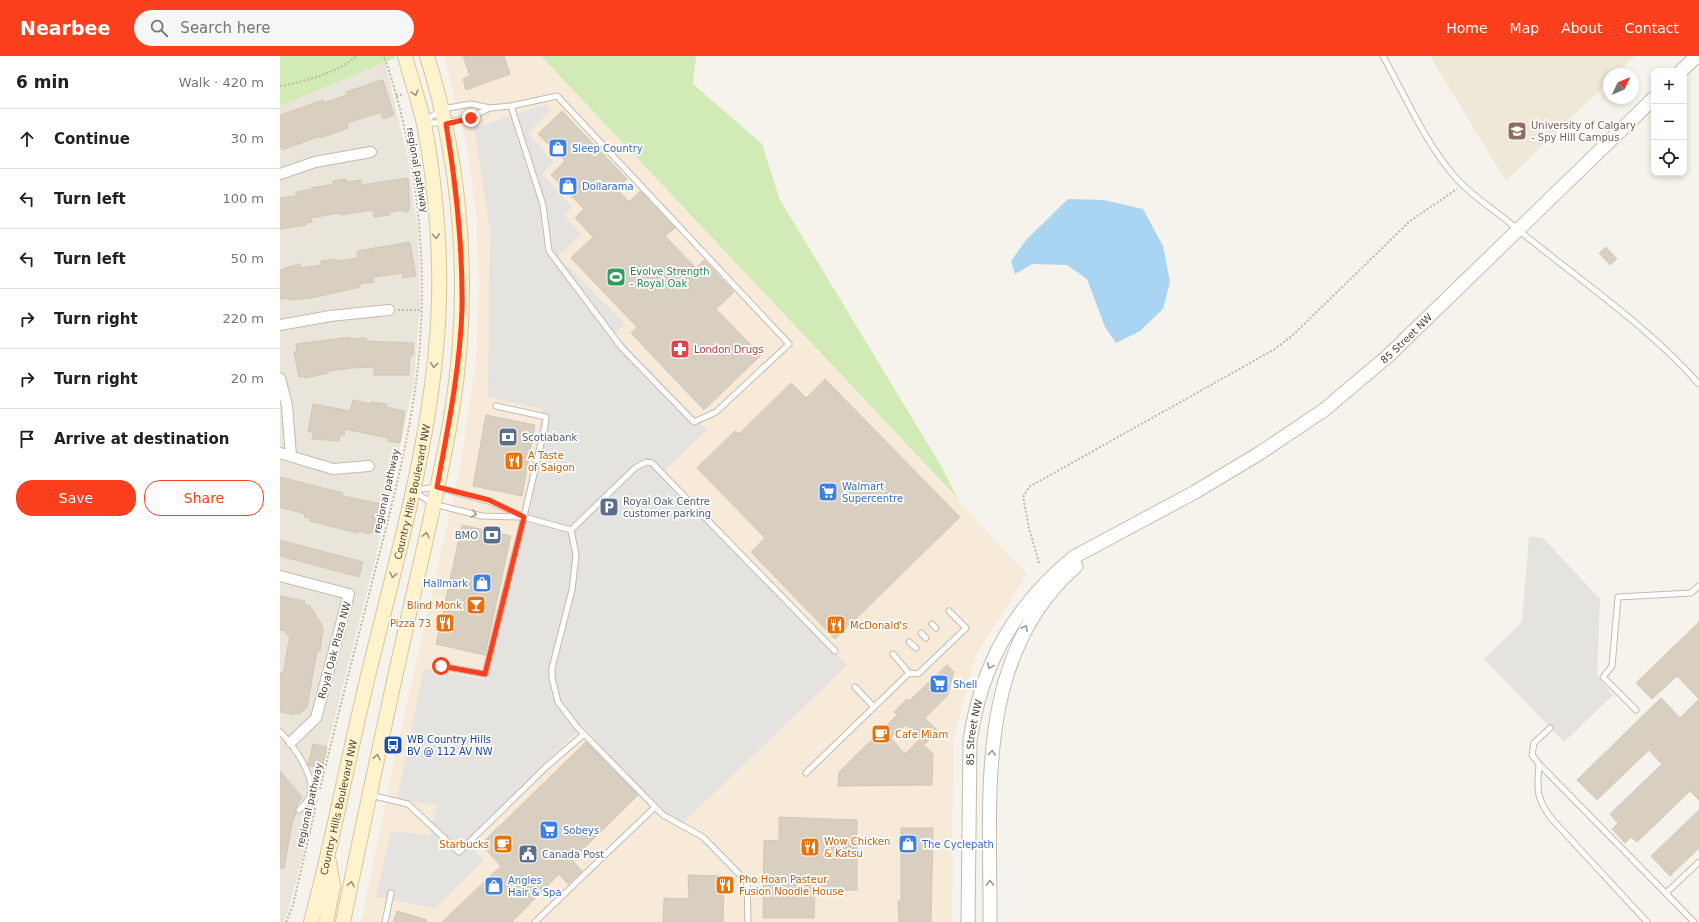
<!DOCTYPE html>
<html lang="en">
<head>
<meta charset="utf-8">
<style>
	body { margin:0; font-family:"DejaVu Sans",sans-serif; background:#f6f6f6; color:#202124 }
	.controls { position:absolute; right:12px; top:12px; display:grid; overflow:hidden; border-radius:8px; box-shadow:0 2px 6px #0003 }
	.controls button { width:36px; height:36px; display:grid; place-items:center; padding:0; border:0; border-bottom:1px solid #e0e0e0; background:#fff; color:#202124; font:20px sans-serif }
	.compass { position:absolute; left:1323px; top:12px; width:36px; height:36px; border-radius:50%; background:#fff; box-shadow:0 2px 6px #0003; rotate:46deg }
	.stop { position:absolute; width:12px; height:12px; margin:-9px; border:3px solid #fc3f1d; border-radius:50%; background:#fff }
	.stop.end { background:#fc3f1d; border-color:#fff; box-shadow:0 1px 4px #0008 }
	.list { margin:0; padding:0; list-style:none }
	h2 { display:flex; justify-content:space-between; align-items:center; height:52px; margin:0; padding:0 16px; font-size:17px }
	h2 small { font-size:13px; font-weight:400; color:#757577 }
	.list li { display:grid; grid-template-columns:26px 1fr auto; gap:12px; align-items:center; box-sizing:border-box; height:60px; padding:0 16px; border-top:1px solid #e0e0e0 }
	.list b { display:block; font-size:15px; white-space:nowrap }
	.list em { font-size:13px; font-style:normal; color:#757577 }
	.actions { display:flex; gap:8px; padding:12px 16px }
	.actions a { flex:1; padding:9px 0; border:1px solid #fc3f1d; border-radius:16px; text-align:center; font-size:14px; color:#fc3f1d }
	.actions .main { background:#fc3f1d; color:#fff }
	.icon { flex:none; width:22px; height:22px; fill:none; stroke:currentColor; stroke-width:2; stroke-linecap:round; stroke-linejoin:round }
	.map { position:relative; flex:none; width:1419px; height:866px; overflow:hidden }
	header { display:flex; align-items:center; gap:24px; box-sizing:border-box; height:56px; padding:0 20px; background:#fc3f1d; color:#fff }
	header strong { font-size:19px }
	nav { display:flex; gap:22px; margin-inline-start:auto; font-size:14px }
	.search { width:280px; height:36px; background:#f6f6f6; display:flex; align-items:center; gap:10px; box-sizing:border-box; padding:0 14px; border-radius:22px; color:#757577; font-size:15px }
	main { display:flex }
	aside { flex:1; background:#fff }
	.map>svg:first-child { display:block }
	.residential { fill:#eae5da }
	.commercial { fill:#f7ead8 }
	.education { fill:#efe8d6 }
	.green { fill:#d2eab5 }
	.parking { fill:#e5e3e0 }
	.water { fill:#a9d4f2 }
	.building { fill:#d8cfc1; stroke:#d3c7b4 }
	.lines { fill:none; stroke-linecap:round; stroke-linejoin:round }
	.service-casing { stroke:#c2bbae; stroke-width:7 }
	.minor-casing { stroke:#c2bbae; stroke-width:12 }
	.tertiary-casing { stroke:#c2bbae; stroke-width:15 }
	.secondary-casing { stroke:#d6c79b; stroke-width:16 }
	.path { stroke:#c4b79f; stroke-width:2; stroke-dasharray:2 2; stroke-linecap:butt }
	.service { stroke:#fff; stroke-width:5 }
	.minor { stroke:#fff; stroke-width:10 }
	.tertiary { stroke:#fff; stroke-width:13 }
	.secondary { stroke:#fff3cd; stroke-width:14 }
	.oneway { stroke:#9c937c }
	.oneway2 { stroke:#9c9892 }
	.route { stroke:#fc3f1d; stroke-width:5 }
	.labels { text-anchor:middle; stroke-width:3.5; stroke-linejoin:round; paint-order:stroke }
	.education-label { font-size:10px; fill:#785e54; stroke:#fff; text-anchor:start }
	.shop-label { font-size:10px; fill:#366cbe; stroke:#fff; text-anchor:start }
	.street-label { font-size:10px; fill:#4b4439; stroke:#fff }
	.leisure-label { font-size:10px; fill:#27864d; stroke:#fff; text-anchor:start }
	.health-label { font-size:10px; fill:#be3a42; stroke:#fff; text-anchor:start }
	.service-label { font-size:10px; fill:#4e5e75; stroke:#fff; text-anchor:start }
	.food-label { font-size:10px; fill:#c56008; stroke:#fff; text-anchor:start }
	.transit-label { font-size:10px; fill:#164399; stroke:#fff; text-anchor:start }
</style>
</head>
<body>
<header>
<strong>Nearbee</strong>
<div class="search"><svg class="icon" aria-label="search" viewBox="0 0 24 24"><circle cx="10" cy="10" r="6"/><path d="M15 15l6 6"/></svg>Search here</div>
<nav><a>Home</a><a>Map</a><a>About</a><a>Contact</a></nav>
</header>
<main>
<aside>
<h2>6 min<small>Walk · 420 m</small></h2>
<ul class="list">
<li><svg class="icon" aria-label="ahead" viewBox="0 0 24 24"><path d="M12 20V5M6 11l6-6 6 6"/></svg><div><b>Continue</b></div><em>30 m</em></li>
<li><svg class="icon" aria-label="left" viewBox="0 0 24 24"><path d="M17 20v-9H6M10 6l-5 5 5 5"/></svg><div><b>Turn left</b></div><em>100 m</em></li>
<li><svg class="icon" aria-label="left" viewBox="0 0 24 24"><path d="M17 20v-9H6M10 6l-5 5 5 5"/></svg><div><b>Turn left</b></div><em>50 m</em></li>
<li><svg class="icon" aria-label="right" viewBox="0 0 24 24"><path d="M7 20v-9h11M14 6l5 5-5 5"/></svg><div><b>Turn right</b></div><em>220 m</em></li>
<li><svg class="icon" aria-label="right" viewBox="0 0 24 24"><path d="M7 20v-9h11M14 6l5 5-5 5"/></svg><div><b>Turn right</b></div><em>20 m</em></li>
<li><svg class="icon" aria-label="arrive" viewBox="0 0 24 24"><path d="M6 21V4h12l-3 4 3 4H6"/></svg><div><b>Arrive at destination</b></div></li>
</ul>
<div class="actions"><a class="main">Save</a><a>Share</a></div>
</aside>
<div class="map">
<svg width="1419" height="866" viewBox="0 0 1419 866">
	<rect width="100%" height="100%" fill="#f6f3ec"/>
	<path class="residential" d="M 105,6 L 128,104 L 138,174 L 140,246 L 134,326 L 95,504 L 48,688 L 23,799 L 8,854 L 3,866 L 0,866 L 0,50 Z"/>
	<path class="commercial" d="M 164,0 L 261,0 L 747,518 L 695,600 L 673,685 L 672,866 L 81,866 L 117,691 L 179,417 L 196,306 L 199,227 L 196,156 L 187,92 Z"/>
	<path class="education" d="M 1150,0 L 1355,0 L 1336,18 L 1329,18 L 1329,25 L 1226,125 Z"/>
	<g class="green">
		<path d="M 0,0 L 115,0 L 115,2 L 0,50 Z"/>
		<path d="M 261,0 L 416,0 L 413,28 L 482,88 L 500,144 L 660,408 L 678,443 Z"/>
	</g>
	<g class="parking">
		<path d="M 265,48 L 271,54 L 248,77 L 273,106 L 262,118 L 292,151 L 284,159 L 301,178 L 278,200 L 345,268 L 335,278 L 427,374 L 382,417 L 567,609 L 402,768 L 383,759 L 303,670 L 186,785 L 204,804 L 155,852 L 96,841 L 111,775 L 150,779 L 157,749 L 117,743 L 144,612 L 205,624 L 263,353 L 208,341 L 210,174 L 194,72 Z"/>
		<path d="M 1249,480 L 1263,482 L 1320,543 L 1317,620 L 1333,639 L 1284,686 L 1204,603 L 1242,566 Z"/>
	</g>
	<path class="water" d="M 788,143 L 824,144 L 863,153 L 883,190 L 890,226 L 883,253 L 860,275 L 836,287 L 825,271 L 807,223 L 787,209 L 752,208 L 735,218 L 731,205 L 746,184 Z"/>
	<g class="building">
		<path d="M 183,0 L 224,0 L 230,18 L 186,34 L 183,23 L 190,20 Z"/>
		<path d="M 101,24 L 103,24 L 114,59 L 103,63 L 101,57 L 95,58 L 67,67 L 68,72 L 41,82 L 40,80 L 2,94 L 0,88 L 0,59 L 43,44 L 43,47 L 67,39 L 66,36 Z"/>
		<path d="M 282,55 L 347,123 L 337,133 L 349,146 L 360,135 L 395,172 L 385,180 L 416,212 L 424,204 L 454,236 L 436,253 L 481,299 L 424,354 L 351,277 L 357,271 L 291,202 L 313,181 L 295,162 L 304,153 L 271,119 L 285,105 L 258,78 Z"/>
		<path d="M 128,122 L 130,152 L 126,157 L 122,154 L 110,156 L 110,159 L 94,161 L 93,154 L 61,159 L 60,157 L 31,162 L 32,166 L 26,167 L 26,169 L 0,173 L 0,142 L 16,140 L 16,136 L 32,133 L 31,132 L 53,128 L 53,125 L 66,123 L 66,126 L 81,124 L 81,129 Z"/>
		<path d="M 130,186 L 136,220 L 123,222 L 122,217 L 93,221 L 94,226 L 80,228 L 80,231 L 31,242 L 9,244 L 9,242 L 0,243 L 0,214 L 5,213 L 5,212 L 20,208 L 20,212 L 41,209 L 41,205 L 56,203 L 57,205 L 78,202 L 77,195 Z"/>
		<path d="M 1326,191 L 1337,203 L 1330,209 L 1319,197 Z"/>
		<path d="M 70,281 L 70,283 L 86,282 L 86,285 L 134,287 L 133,300 L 130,300 L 129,319 L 94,319 L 94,311 L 72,312 L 48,315 L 48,317 L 25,322 L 24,320 L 19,321 L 14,296 L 17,295 L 16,288 Z"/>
		<path d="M 545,323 L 680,461 L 555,583 L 471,496 L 485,482 L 417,412 L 455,375 L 459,378 L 511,327 L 526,342 Z"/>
		<path d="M 73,344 L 90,348 L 91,346 L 107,348 L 106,351 L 125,355 L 120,387 L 108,385 L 108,382 L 65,373 L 64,379 L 60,379 L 59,385 L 32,383 L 33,376 L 28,376 L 33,348 L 70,355 Z"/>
		<path d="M 206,359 L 255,369 L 242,440 L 193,430 Z"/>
		<path d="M 0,421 L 63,437 L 62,440 L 106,449 L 96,477 L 90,476 L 89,478 L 78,475 L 77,477 L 61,473 L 30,465 L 30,462 L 24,461 L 25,458 L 0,451 Z"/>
		<path d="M 182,469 L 231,480 L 205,599 L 156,588 Z"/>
		<path d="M 0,484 L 83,506 L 79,521 L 0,500 Z"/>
		<path d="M 0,540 L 25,545 L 24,548 L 30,550 L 32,553 L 42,569 L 43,575 L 40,595 L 37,595 L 27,651 L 20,658 L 14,657 L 14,659 L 0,656 L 0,616 L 3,617 L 10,579 L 6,578 L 6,575 L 0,574 Z"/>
		<path d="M 1419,566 L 1419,643 L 1397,620 L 1372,643 L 1356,627 Z"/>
		<path d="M 667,609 L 674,616 L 667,640 L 645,662 L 658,675 L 645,688 L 626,669 L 611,682 L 625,698 L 639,684 L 653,698 L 652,729 L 558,730 L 559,716 L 617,659 L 614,656 L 627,643 L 629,645 Z"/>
		<path d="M 1381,642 L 1400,662 L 1419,643 L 1419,744 L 1410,735 L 1357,786 L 1351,781 L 1345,787 L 1332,773 L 1338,767 L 1330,758 L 1382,708 L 1369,694 L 1317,744 L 1297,724 Z"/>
		<path d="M 306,686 L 358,739 L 292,804 L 302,815 L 288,828 L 279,818 L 232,866 L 162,866 L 221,810 L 201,788 Z"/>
		<path d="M 33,688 L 47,691 L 42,713 L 28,709 Z"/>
		<path d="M 0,715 L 22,741 L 15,753 L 16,757 L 12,768 L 4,812 L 0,812 Z"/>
		<path d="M 1419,754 L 1419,792 L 1390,820 L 1371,800 Z"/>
		<path d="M 499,761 L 577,764 L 577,834 L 535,835 L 534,862 L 483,862 L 484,785 L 499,784 Z"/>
		<path d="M 621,772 L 653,772 L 651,866 L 619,866 L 618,845 L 621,845 Z"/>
		<path d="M 408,819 L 444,820 L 443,866 L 383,866 L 384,842 L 409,843 Z"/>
		<path d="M 117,855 L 147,864 L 146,866 L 113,866 Z"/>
	</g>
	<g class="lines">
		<defs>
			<g id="service">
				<path d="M 1103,0 C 1125,40 1146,88 1176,122 C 1191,139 1213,153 1230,167 C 1293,220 1364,266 1419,328"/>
				<path d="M 144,66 L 162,53 L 191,48 L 210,52 L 231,50 L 263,149 L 269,195 L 342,292 L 414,366 L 436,356 L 509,288 L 277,40 L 231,50"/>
				<path d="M 146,67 C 170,68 188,63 210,52"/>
				<path d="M 134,434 L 157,431 L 209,445 L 244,461 L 291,474"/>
				<path d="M 134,435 L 153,448 L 202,460 L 241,461"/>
				<path d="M 291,474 L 296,499 L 292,534 L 272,612 L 272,622 L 278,646 L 297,671 L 383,759 L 423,781 L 467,826 L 468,866"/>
				<path d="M 291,474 L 355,412 L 366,406 L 372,407 L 555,595"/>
				<path d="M 652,568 L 656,572"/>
				<path d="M 641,577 L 646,582"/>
				<path d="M 629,586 L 636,592"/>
				<path d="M 161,610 L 205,618 L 244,461 L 265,370 L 266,361 L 216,350"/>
				<path d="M 629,617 L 638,618 L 686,572 L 669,555"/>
				<path d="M 575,631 L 594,651"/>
				<path d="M 1356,654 L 1323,621 L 1332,610 L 1338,541 L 1411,537 L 1419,530"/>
				<path d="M 1270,672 L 1254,687 L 1252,699 L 1259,708 L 1414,866"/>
				<path d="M 0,676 C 12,687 32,716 31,733 C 31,742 25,749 19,754"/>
				<path d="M 1259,708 C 1257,733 1256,742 1271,762 L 1367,866"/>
				<path d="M 526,717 L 629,617 L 613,598"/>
				<path d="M 90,739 L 128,748 L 179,796 L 266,711 L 304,678"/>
				<path d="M 1386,837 L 1419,806"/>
				<path d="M 105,866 L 111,837"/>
				<path d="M 255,866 L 375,751"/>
			</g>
			<g id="minor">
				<path d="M 0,118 L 35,106 L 91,96"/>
				<path d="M 0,269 L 50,260 L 109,254"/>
				<path d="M 0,322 L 7,350 L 11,400"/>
				<path d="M 0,397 L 53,413 L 89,410"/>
				<path d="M 0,520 L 69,538 L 36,662 L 11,686"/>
			</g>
			<g id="tertiary">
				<path d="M 1401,15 L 1417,0"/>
				<path id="s1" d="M 688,866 L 690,685 C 701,609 734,550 794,501 L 915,436 L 980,397 L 1044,354 L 1108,300 L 1374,42"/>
				<path d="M 710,866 C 711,743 693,600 796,510"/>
			</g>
			<g id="secondary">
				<path id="s2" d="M 31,866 C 53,785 68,702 88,620 C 116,504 151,387 158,267 C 162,206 156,128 144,68 C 139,45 131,23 125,0"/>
				<path d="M 46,866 L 53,830 L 49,806"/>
				<path d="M 63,866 C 84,763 106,661 129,558 C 144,491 161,423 172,355 C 191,237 183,114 147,0"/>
			</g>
		</defs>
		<use href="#service" class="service-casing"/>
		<use href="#minor" class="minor-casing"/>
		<use href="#tertiary" class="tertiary-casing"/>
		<use href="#secondary" class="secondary-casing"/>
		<g class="path">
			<path d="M 0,30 C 27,25 56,17 77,0"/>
			<path d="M 116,40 L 124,38"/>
			<path d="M 118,254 L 141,254"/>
			<path d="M 759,507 L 749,472 L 743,441 L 749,431 L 995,293 L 1014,278 L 1130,165 L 1177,133"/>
			<path d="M 40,733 C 58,658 78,582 97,507 C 113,445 129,383 137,319 C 149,215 139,100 104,0"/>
			<path d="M 6,866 L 13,849 L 37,745"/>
		</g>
		<use href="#service" class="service"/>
		<use href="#minor" class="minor"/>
		<use href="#tertiary" class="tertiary"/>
		<use href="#secondary" class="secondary"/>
	</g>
	<defs><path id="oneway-chevron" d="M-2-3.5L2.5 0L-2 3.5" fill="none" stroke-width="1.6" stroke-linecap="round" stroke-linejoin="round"/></defs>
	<g class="oneway">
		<use href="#oneway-chevron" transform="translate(135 37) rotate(74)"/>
		<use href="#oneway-chevron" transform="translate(156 180) rotate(86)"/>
		<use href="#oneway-chevron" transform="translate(154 309) rotate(96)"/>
		<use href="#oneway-chevron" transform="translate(146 479) rotate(-77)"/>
		<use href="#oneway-chevron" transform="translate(113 519) rotate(103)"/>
		<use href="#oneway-chevron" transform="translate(97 701) rotate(-77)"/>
		<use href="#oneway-chevron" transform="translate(71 828) rotate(-79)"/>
	</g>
	<g class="oneway2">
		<use href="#oneway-chevron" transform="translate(194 458) rotate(14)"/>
		<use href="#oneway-chevron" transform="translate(745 572) rotate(-62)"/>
		<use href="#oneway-chevron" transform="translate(710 610) rotate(112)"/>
		<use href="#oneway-chevron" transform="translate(712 697) rotate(-86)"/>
		<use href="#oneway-chevron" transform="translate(710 827) rotate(-90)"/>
	</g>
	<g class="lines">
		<path class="route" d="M 161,610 L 205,618 L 244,461 L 209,444 L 157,431 C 168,372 180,313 182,253 C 183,191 176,129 166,68 L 191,62"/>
	</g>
	<defs>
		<symbol id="university-square" viewBox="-11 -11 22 22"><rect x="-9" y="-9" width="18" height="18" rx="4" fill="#8d6e63" stroke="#fff"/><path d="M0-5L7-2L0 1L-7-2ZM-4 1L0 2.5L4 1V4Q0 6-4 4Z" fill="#fff"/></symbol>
		<symbol id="shop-square" viewBox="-11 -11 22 22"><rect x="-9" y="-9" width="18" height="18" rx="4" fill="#3f7fe0" stroke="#fff"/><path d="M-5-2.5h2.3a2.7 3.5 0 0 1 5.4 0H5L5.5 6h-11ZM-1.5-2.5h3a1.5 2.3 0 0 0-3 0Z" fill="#fff"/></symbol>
		<symbol id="stadium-square" viewBox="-11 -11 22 22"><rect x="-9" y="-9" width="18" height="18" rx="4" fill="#2e9e5b" stroke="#fff"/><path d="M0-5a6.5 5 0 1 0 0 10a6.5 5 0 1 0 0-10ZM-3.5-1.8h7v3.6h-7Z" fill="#fff"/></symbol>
		<symbol id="pharmacy-square" viewBox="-11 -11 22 22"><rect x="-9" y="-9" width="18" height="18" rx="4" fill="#e0444e" stroke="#fff"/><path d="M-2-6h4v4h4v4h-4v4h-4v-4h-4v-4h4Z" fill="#fff"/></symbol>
		<symbol id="bank-square" viewBox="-11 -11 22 22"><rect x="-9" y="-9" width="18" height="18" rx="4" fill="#5c6f8a" stroke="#fff"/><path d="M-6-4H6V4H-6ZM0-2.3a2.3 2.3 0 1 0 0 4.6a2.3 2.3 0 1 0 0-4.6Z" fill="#fff"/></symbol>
		<symbol id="restaurant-square" viewBox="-11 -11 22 22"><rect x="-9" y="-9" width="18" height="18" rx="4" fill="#e8710a" stroke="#fff"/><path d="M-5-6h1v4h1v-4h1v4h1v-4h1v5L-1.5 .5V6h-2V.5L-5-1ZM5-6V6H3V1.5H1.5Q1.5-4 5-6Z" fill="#fff"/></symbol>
		<symbol id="supermarket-square" viewBox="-11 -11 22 22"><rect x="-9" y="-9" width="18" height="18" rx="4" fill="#3f7fe0" stroke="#fff"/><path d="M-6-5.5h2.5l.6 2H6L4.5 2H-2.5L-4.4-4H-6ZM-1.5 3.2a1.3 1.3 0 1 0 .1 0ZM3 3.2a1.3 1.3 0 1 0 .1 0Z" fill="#fff"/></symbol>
		<symbol id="parking-square" viewBox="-11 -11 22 22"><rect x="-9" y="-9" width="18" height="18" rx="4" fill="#5c6f8a" stroke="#fff"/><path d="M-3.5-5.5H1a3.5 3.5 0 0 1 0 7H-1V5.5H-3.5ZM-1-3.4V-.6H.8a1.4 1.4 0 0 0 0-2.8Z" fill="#fff"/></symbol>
		<symbol id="bar-square" viewBox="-11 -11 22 22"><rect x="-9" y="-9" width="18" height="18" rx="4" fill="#e8710a" stroke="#fff"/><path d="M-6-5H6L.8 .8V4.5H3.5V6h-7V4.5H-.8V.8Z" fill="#fff"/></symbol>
		<symbol id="cafe-square" viewBox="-11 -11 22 22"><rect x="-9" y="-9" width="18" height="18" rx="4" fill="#e8710a" stroke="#fff"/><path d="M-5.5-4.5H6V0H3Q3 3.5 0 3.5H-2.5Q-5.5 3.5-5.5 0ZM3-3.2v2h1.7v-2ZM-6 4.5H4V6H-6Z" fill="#fff"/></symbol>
		<symbol id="bus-square" viewBox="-11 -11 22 22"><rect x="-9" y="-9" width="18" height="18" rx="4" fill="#1a4fb4" stroke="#fff"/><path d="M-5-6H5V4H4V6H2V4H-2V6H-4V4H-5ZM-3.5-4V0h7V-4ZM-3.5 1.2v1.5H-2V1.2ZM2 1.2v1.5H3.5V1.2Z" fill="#fff"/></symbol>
		<symbol id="civic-square" viewBox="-11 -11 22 22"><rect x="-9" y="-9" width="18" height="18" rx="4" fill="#5c6f8a" stroke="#fff"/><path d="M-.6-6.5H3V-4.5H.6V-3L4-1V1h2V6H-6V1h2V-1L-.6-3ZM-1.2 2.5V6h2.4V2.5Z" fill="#fff"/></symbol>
	</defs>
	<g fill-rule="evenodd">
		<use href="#university-square" x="1226" y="64" width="22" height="22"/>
		<use href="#shop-square" x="267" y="81" width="22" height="22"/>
		<use href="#shop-square" x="277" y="119" width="22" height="22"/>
		<use href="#stadium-square" x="325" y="210" width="22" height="22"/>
		<use href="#pharmacy-square" x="389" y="282" width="22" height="22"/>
		<use href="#bank-square" x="217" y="370" width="22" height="22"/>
		<use href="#restaurant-square" x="223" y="394" width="22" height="22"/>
		<use href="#supermarket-square" x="537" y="425" width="22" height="22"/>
		<use href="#parking-square" x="318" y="440" width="22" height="22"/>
		<use href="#bank-square" x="201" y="468" width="22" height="22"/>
		<use href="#shop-square" x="191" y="516" width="22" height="22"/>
		<use href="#bar-square" x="185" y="538" width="22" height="22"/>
		<use href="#restaurant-square" x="154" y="556" width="22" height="22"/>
		<use href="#restaurant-square" x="545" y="558" width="22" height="22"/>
		<use href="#supermarket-square" x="648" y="617" width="22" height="22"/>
		<use href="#cafe-square" x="590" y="667" width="22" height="22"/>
		<use href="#bus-square" x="102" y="678" width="22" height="22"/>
		<use href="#supermarket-square" x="258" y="763" width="22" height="22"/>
		<use href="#cafe-square" x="212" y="777" width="22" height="22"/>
		<use href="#shop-square" x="617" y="777" width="22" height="22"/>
		<use href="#restaurant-square" x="519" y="780" width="22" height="22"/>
		<use href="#civic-square" x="237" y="787" width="22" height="22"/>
		<use href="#restaurant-square" x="434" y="818" width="22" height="22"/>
		<use href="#shop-square" x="203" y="819" width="22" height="22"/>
	</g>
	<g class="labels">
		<g class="education-label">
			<text x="1251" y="73">University of Calgary<tspan x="1251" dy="12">- Spy Hill Campus</tspan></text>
		</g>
		<g class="shop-label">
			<text x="292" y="96">Sleep Country</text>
			<text x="302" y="134">Dollarama</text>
			<text x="562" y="434">Walmart<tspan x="562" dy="12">Supercentre</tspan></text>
			<text x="188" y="531" text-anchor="end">Hallmark</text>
			<text x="673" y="632">Shell</text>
			<text x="283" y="778">Sobeys</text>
			<text x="642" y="792">The Cyclepath</text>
			<text x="228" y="828">Angles<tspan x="228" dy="12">Hair &amp; Spa</tspan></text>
		</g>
		<g class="street-label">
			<text transform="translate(138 114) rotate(80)" y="4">regional pathway</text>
			<text dy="4" stroke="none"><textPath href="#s1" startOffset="797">85 Street NW</textPath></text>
			<text transform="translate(106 435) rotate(-77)" y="4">regional pathway</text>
			<text dy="4" stroke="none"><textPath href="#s2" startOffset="442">Country Hills Boulevard NW</textPath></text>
			<text transform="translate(54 594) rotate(-75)" y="4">Royal Oak Plaza NW</text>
			<text dy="4" stroke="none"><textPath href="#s1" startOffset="190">85 Street NW</textPath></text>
			<text transform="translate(29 749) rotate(-77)" y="4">regional pathway</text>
			<text dy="4" stroke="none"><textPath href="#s2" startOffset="118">Country Hills Boulevard NW</textPath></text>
		</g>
		<g class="leisure-label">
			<text x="350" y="219">Evolve Strength<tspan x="350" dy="12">- Royal Oak</tspan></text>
		</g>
		<g class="health-label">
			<text x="414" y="297">London Drugs</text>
		</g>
		<g class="service-label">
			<text x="242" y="385">Scotiabank</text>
			<text x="343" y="449">Royal Oak Centre<tspan x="343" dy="12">customer parking</tspan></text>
			<text x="198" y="483" text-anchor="end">BMO</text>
			<text x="262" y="802">Canada Post</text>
		</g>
		<g class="food-label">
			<text x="248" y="403">A Taste<tspan x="248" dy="12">of Saigon</tspan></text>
			<text x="182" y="553" text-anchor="end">Blind Monk</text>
			<text x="151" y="571" text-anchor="end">Pizza 73</text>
			<text x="570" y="573">McDonald's</text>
			<text x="615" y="682">Cafe Miam</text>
			<text x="544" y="789">Wow Chicken<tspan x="544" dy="12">&amp; Katsu</tspan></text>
			<text x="209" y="792" text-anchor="end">Starbucks</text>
			<text x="459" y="827">Pho Hoan Pasteur<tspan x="459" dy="12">Fusion Noodle House</tspan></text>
		</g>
		<g class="transit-label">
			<text x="127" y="687">WB Country Hills<tspan x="127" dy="12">BV @ 112 AV NW</tspan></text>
		</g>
	</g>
</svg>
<div class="controls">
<button>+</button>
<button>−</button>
<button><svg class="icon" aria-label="locate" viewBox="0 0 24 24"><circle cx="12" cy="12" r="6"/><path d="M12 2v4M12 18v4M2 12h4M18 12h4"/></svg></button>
</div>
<svg class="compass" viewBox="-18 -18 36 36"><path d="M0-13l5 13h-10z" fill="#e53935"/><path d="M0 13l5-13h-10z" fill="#757577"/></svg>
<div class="stop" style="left:161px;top:610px"></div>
<div class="stop end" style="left:191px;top:62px"></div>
</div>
</main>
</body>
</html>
